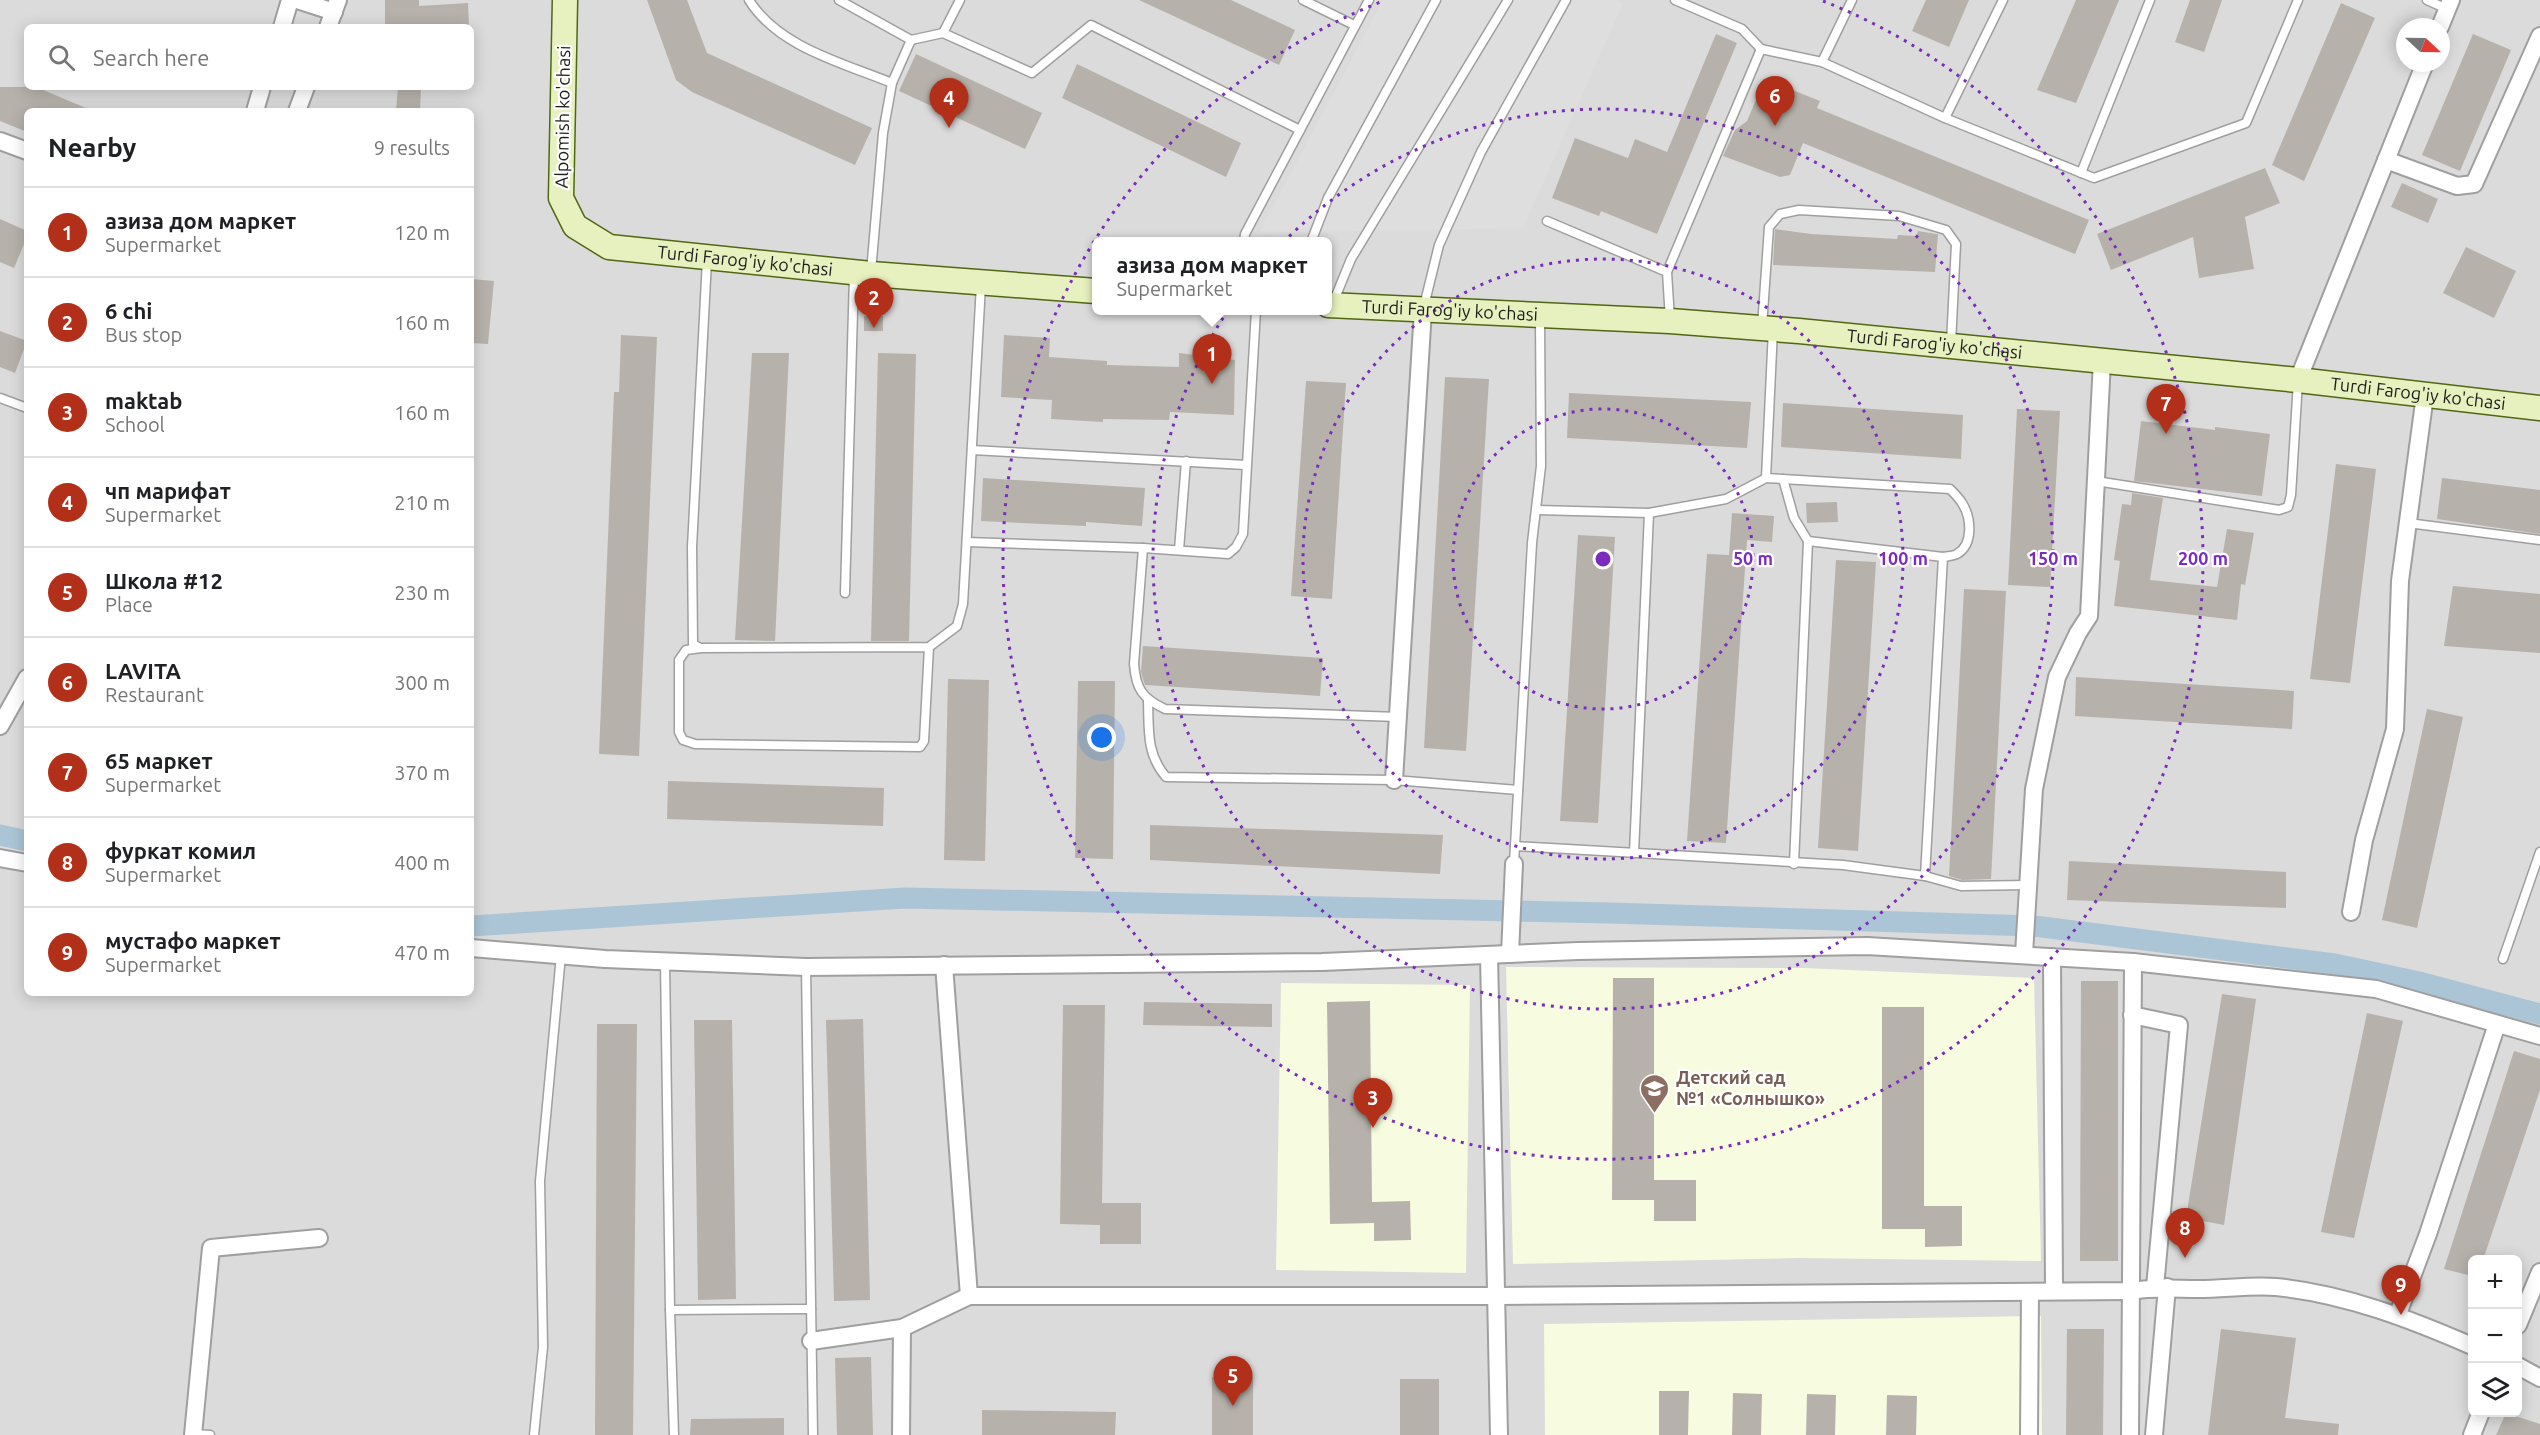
<!DOCTYPE html>
<html lang="en">
<head>
<meta charset="utf-8">
<style>
	body { margin:0; font-family:Ubuntu,sans-serif; background:#f2f2f2; color:#202124 }
	.controls { position:absolute; right:18px; bottom:18px; display:grid; overflow:hidden; border-radius:9px; box-shadow:0 3px 15px #0003 }
	.controls button { width:54px; height:54px; display:grid; place-items:center; padding:0; border:0; border-bottom:2px solid #e0e0e0; background:#fff; color:#202124; font:30px sans-serif }
	.compass { position:absolute; left:2396px; top:18px; width:54px; height:54px; border-radius:50%; background:#fff; box-shadow:0 3px 15px #0003; rotate:112deg }
	.you { position:absolute; left:1102px; top:738px; width:21px; height:21px; margin:-15px; border:4px solid #fff; border-radius:50%; background:#1a73e8; box-shadow:0 0 0 9px #1a73e833 }
	.badge { display:grid; place-items:center; width:39px; height:39px; border-radius:50%; background:#b23019; color:#fff; font-size:20px; font-weight:700 }
	.pin { position:absolute; translate:-50% -50px; filter:drop-shadow(0 2px 3px #0008) }
	.pin::after { content:''; position:absolute; top:32px; width:21px; height:18px; background:inherit; clip-path:polygon(0 0,100% 0,50% 100%) }
	.popup { position:absolute; left:1092px; top:237px; width:240px; height:78px; box-sizing:border-box; display:grid; place-content:center; border-radius:9px; background:#fff; filter:drop-shadow(0 2px 4px #0005); font-size:20px; white-space:nowrap; color:#757577 }
	.popup b { font-size:22px; color:#202124 }
	.popup::after { content:''; position:absolute; left:50%; top:100%; margin-left:-12px; border:12px solid transparent; border-top-color:#fff }
	.list { margin:0; padding:0; list-style:none }
	h2 { display:flex; justify-content:space-between; align-items:center; height:78px; margin:0; padding:0 24px; font-size:26px }
	h2 small { font-size:20px; font-weight:400; color:#757577 }
	.list li { display:grid; grid-template-columns:39px 1fr auto; gap:18px; align-items:center; box-sizing:border-box; height:90px; padding:0 24px; border-top:2px solid #e0e0e0 }
	.list b { display:block; font-size:22px; white-space:nowrap }
	.list p { margin:0; font-size:20px; white-space:nowrap; color:#757577 }
	.list em { font-size:20px; font-style:normal; color:#757577 }
	.icon { flex:none; width:33px; height:33px; fill:none; stroke:currentColor; stroke-width:2; stroke-linecap:round; stroke-linejoin:round }
	.map { position:relative; flex:none; width:2540px; height:1435px; overflow:hidden }
	.search { position:absolute; background:#fff; box-shadow:0 3px 15px #0003; left:24px; top:24px; width:450px; height:66px; display:flex; align-items:center; gap:15px; box-sizing:border-box; padding:0 21px; border-radius:9px; color:#757577; font-size:22px }
	.panel { position:absolute; background:#fff; box-shadow:0 3px 15px #0003; left:24px; top:108px; width:450px; height:888px; border-radius:9px }
	.map>svg:first-child { display:block }
	.residential { fill:#dbdbdb; fill-rule:evenodd }
	.education { fill:#f7fbe0 }
	.parking { fill:#dedede }
	.lines { fill:none; stroke-linecap:round; stroke-linejoin:round }
	.canal { stroke:#abc5d6; stroke-width:21 }
	.building { fill:#b6b2ab }
	.lane-casing { stroke:#9f9f9f; stroke-width:11 }
	.street-casing { stroke:#9f9f9f; stroke-width:20 }
	.secondary-casing { stroke:#516712; stroke-width:27 }
	.lane { stroke:#fff; stroke-width:8 }
	.street { stroke:#fff; stroke-width:16 }
	.secondary { stroke:#e7f1bf; stroke-width:24 }
	.ring { fill:none; stroke:#7b2cbf; stroke-width:3; stroke-dasharray:3 6 }
	.labels { text-anchor:middle; stroke-width:4.5; stroke-linejoin:round; paint-order:stroke }
	.street-label { font-size:18px; fill:#1e1e1e; stroke:#fff }
	.education-label { font-size:18px; font-weight:bold; fill:#785e54; stroke:#fff; text-anchor:start }
	.centre { fill:#7b2cbf; stroke:#fff; stroke-width:3 }
	.ring-label { font-size:18px; text-anchor:middle; font-weight:bold; fill:#7b2cbf; stroke:#fff; stroke-width:4.5; stroke-linejoin:round; paint-order:stroke }
</style>
</head>
<body>
<div class="map">
<svg width="2540" height="1435" viewBox="0 0 2540 1435">
	<rect width="100%" height="100%" fill="#edece5"/>
	<path class="residential" d="M 0,0 L 2540,0 L 2540,1435 L 0,1435 ZM 27,27 L 471,27 L 471,87 L 27,87 ZM 2405,27 L 2441,27 L 2441,63 L 2405,63 ZM 27,111 L 471,111 L 471,993 L 27,993 ZM 1096,242 L 1328,242 L 1328,310 L 1096,310 ZM 2472,1260 L 2518,1260 L 2518,1412 L 2472,1412 Z"/>
	<g class="education">
		<path d="M 1506,967 L 1804,968 L 2034,978 L 2041,1261 L 1798,1258 L 1513,1264 Z"/>
		<path d="M 1281,983 L 1470,985 L 1466,1273 L 1276,1270 Z"/>
		<path d="M 2041,1316 L 2042,1435 L 1545,1435 L 1544,1324 Z"/>
	</g>
	<g class="parking">
		<path d="M 1383,0 L 1616,0 L 1623,3 L 1523,228 L 1259,233 Z"/>
		<path d="M 2147,1298 L 2179,1300 L 2163,1435 L 2144,1435 Z"/>
	</g>
	<g class="lines">
		<g class="canal">
			<path d="M 0,835 L 27,841"/>
			<path d="M 471,926 L 905,898 L 1610,913 L 2034,926 L 2335,964 L 2419,982 L 2540,1014"/>
		</g>
	</g>
	<g class="building">
		<path d="M 385,0 L 419,0 L 419,6 L 468,3 L 469,27 L 385,27 Z"/>
		<path d="M 647,0 L 687,0 L 707,53 L 872,128 L 855,165 L 692,92 L 676,80 Z"/>
		<path d="M 1139,0 L 1231,0 L 1295,30 L 1279,65 Z"/>
		<path d="M 1926,0 L 1969,0 L 1949,47 L 1912,31 Z"/>
		<path d="M 2076,0 L 2119,0 L 2076,103 L 2037,90 Z"/>
		<path d="M 2190,0 L 2222,0 L 2204,52 L 2175,42 Z"/>
		<path d="M 2341,3 L 2375,18 L 2304,181 L 2272,165 Z"/>
		<path d="M 1716,34 L 1737,43 L 1657,234 L 1601,211 L 1599,216 L 1552,198 L 1575,138 L 1628,158 L 1635,139 L 1667,152 Z"/>
		<path d="M 2473,34 L 2511,50 L 2460,171 L 2422,155 Z"/>
		<path d="M 916,54 L 1042,113 L 1025,149 L 899,91 Z"/>
		<path d="M 1077,64 L 1241,143 L 1226,177 L 1062,98 Z"/>
		<path d="M 1765,79 L 1820,101 L 1817,108 L 2089,220 L 2075,254 L 1803,143 L 1790,175 L 1780,177 L 1723,156 L 1735,130 L 1747,121 Z"/>
		<path d="M 0,87 L 36,87 L 93,111 L 27,111 L 27,132 L 0,121 Z"/>
		<path d="M 398,87 L 421,87 L 420,111 L 396,111 Z"/>
		<path d="M 2265,168 L 2280,203 L 2245,217 L 2254,269 L 2199,278 L 2193,237 L 2111,270 L 2097,234 Z"/>
		<path d="M 2402,183 L 2438,199 L 2428,223 L 2391,207 Z"/>
		<path d="M 0,219 L 27,231 L 27,237 L 14,268 L 0,262 Z"/>
		<path d="M 1775,229 L 1811,234 L 1897,239 L 1898,235 L 1916,236 L 1918,231 L 1936,234 L 1938,234 L 1935,272 L 1773,265 Z"/>
		<path d="M 2466,247 L 2516,271 L 2494,318 L 2443,293 Z"/>
		<path d="M 471,279 L 494,281 L 488,344 L 471,343 Z"/>
		<rect x="864" y="316" width="19" height="15"/>
		<path d="M 0,331 L 27,341 L 15,373 L 0,367 Z"/>
		<path d="M 621,335 L 657,337 L 639,756 L 599,754 L 614,392 L 619,392 Z"/>
		<path d="M 1004,335 L 1050,338 L 1049,357 L 1107,361 L 1107,365 L 1179,367 L 1179,353 L 1235,360 L 1234,415 L 1170,412 L 1169,420 L 1103,419 L 1103,422 L 1051,419 L 1052,400 L 1001,397 Z"/>
		<path d="M 752,353 L 789,353 L 775,641 L 735,640 Z"/>
		<path d="M 878,353 L 916,354 L 909,641 L 871,641 Z"/>
		<path d="M 1445,377 L 1489,379 L 1466,751 L 1424,748 Z"/>
		<path d="M 1306,381 L 1346,383 L 1332,599 L 1291,596 Z"/>
		<path d="M 1569,393 L 1751,402 L 1747,448 L 1567,438 Z"/>
		<path d="M 1783,403 L 1963,415 L 1961,459 L 1781,447 Z"/>
		<path d="M 2017,409 L 2060,411 L 2050,587 L 2008,585 Z"/>
		<path d="M 2141,421 L 2215,430 L 2215,427 L 2270,434 L 2262,496 L 2134,481 Z"/>
		<path d="M 2336,464 L 2376,469 L 2350,683 L 2310,679 Z"/>
		<path d="M 983,478 L 1145,488 L 1142,526 L 1086,522 L 1086,526 L 981,521 Z"/>
		<path d="M 2442,478 L 2540,490 L 2540,534 L 2437,519 Z"/>
		<path d="M 2132,493 L 2163,498 L 2150,580 L 2217,587 L 2227,529 L 2254,533 L 2245,585 L 2241,584 L 2237,620 L 2114,606 L 2120,561 L 2114,560 L 2122,504 L 2131,505 Z"/>
		<path d="M 1837,502 L 1838,522 L 1807,523 L 1806,503 Z"/>
		<path d="M 1732,513 L 1774,516 L 1772,542 L 1747,540 L 1726,843 L 1687,841 L 1707,554 L 1729,555 Z"/>
		<path d="M 1578,535 L 1615,537 L 1598,823 L 1560,821 Z"/>
		<path d="M 1836,560 L 1876,562 L 1858,851 L 1818,848 Z"/>
		<path d="M 2453,586 L 2540,594 L 2540,653 L 2444,646 Z"/>
		<path d="M 1964,589 L 2006,591 L 1991,879 L 1962,880 L 1949,876 Z"/>
		<path d="M 1143,646 L 1323,658 L 1320,696 L 1145,685 L 1141,672 Z"/>
		<path d="M 2076,677 L 2294,691 L 2292,729 L 2075,716 Z"/>
		<path d="M 948,679 L 989,680 L 985,861 L 944,860 Z"/>
		<path d="M 1078,681 L 1115,681 L 1113,859 L 1075,858 Z"/>
		<path d="M 2427,709 L 2463,717 L 2417,928 L 2382,920 Z"/>
		<path d="M 668,781 L 884,788 L 883,826 L 667,819 Z"/>
		<path d="M 1150,825 L 1443,835 L 1440,874 L 1150,860 Z"/>
		<path d="M 2069,861 L 2286,872 L 2286,908 L 2067,900 Z"/>
		<path d="M 1613,978 L 1654,978 L 1654,1180 L 1696,1180 L 1696,1221 L 1654,1221 L 1654,1200 L 1612,1200 Z"/>
		<path d="M 2081,981 L 2118,981 L 2118,1261 L 2080,1261 Z"/>
		<path d="M 2222,994 L 2256,999 L 2224,1225 L 2186,1218 Z"/>
		<path d="M 1370,1001 L 1372,1202 L 1410,1201 L 1411,1240 L 1374,1241 L 1374,1223 L 1330,1224 L 1327,1002 Z"/>
		<path d="M 1144,1002 L 1272,1004 L 1272,1027 L 1143,1025 Z"/>
		<path d="M 1063,1005 L 1105,1005 L 1102,1203 L 1141,1203 L 1141,1244 L 1100,1244 L 1100,1225 L 1060,1224 Z"/>
		<path d="M 1882,1007 L 1924,1007 L 1924,1206 L 1962,1206 L 1962,1246 L 1925,1247 L 1925,1229 L 1882,1229 Z"/>
		<path d="M 2367,1013 L 2403,1021 L 2354,1238 L 2321,1232 Z"/>
		<path d="M 863,1019 L 870,1300 L 834,1301 L 826,1020 Z"/>
		<path d="M 694,1020 L 732,1020 L 736,1299 L 698,1300 Z"/>
		<path d="M 597,1024 L 637,1024 L 633,1435 L 595,1435 Z"/>
		<path d="M 2514,1051 L 2540,1059 L 2540,1090 L 2483,1260 L 2472,1260 L 2472,1276 L 2444,1269 Z"/>
		<path d="M 2067,1329 L 2104,1329 L 2103,1435 L 2066,1435 Z"/>
		<path d="M 2221,1329 L 2296,1338 L 2285,1418 L 2339,1424 L 2338,1435 L 2208,1435 Z"/>
		<path d="M 871,1357 L 873,1435 L 837,1435 L 835,1358 Z"/>
		<rect x="1212" y="1377" width="41" height="58"/>
		<rect x="1400" y="1379" width="39" height="56"/>
		<path d="M 1659,1391 L 1689,1391 L 1688,1435 L 1659,1435 Z"/>
		<path d="M 1733,1393 L 1762,1394 L 1761,1435 L 1732,1435 Z"/>
		<path d="M 1807,1394 L 1836,1395 L 1835,1435 L 1806,1435 Z"/>
		<path d="M 1887,1395 L 1917,1396 L 1916,1435 L 1886,1435 Z"/>
		<path d="M 982,1410 L 1116,1412 L 1115,1435 L 982,1435 Z"/>
		<path d="M 2506,1413 L 2540,1424 L 2540,1435 L 2496,1435 Z"/>
		<path d="M 784,1418 L 784,1435 L 690,1435 L 691,1419 Z"/>
	</g>
	<g class="lines">
		<defs>
			<g id="lane">
				<path d="M 749,0 C 778,47 843,63 892,83"/>
				<path d="M 839,0 L 911,40 L 943,33 L 1032,73 L 1091,25 L 1300,130"/>
				<path d="M 1303,0 L 1354,25"/>
				<path d="M 1675,0 L 1742,29 L 1761,49"/>
				<path d="M 2427,0 L 2447,9"/>
				<path d="M 943,33 L 960,0"/>
				<path d="M 1822,62 L 1852,0"/>
				<path d="M 1945,118 L 2003,0"/>
				<path d="M 2081,173 L 2150,0"/>
				<path d="M 1547,221 L 1667,272"/>
				<path d="M 1244,242 L 1245,234 L 1369,0"/>
				<path d="M 1311,242 L 1328,198 L 1436,0"/>
				<path d="M 871,272 L 883,133 L 892,83 L 911,40"/>
				<path d="M 1333,303 L 1351,259 L 1508,0"/>
				<path d="M 1424,306 L 1439,245 L 1481,152 L 1566,0"/>
				<path d="M 1670,320 L 1667,272 L 1761,49 L 1822,62 L 1945,118 L 2094,178 L 2246,123 L 2298,0"/>
				<path d="M 1762,327 L 1769,227 L 1780,214 L 1799,210 L 1899,216 L 1946,230 L 1956,244 L 1951,343"/>
				<path d="M 0,398 L 27,408"/>
				<path d="M 972,450 L 1246,465"/>
				<path d="M 1766,478 L 1773,329"/>
				<path d="M 1783,479 L 1794,518 L 1808,541 L 1943,557"/>
				<path d="M 2096,481 L 2279,510 L 2288,507 L 2291,495 L 2298,381"/>
				<path d="M 1537,510 L 1649,513 L 1726,499 L 1766,478 L 1950,489 C 1954,493 1959,498 1962,503 C 1971,517 1974,544 1957,554 C 1954,556 1947,556 1943,557 L 1925,876"/>
				<path d="M 2408,523 L 2540,540"/>
				<path d="M 967,542 L 1143,548 L 1228,554 L 1236,547 L 1243,534 L 1256,310"/>
				<path d="M 1143,548 L 1134,664 C 1136,689 1142,698 1165,709 L 1398,717"/>
				<path d="M 1179,550 L 1186,461"/>
				<path d="M 845,593 L 854,275"/>
				<path d="M 929,647 L 924,741 L 920,747 L 695,744 L 683,740 L 679,732 L 679,660 L 686,650 L 701,648 L 929,647 L 957,626 L 963,604 L 981,285"/>
				<path d="M 700,648 L 693,644 L 692,547 L 707,260"/>
				<path d="M 1148,701 C 1149,729 1146,754 1166,777 L 1394,780 L 1518,790"/>
				<path d="M 1515,846 L 1843,865 L 1925,876 L 1961,886 L 2028,885"/>
				<path d="M 1634,853 L 1649,513"/>
				<path d="M 1514,864 L 1532,543 L 1541,466 L 1540,318"/>
				<path d="M 1794,864 L 1808,541"/>
				<path d="M 2503,959 L 2540,852"/>
				<path d="M 665,962 L 670,1310 L 674,1435"/>
				<path d="M 806,967 L 813,1435"/>
				<path d="M 670,1310 L 811,1309"/>
				<path d="M 193,1434 L 210,1435"/>
				<path d="M 534,1435 L 543,1347 L 540,1181 L 561,955"/>
			</g>
			<g id="street">
				<path d="M 297,0 L 334,12"/>
				<path d="M 282,27 L 290,0"/>
				<path d="M 328,27 L 338,0"/>
				<path d="M 2440,27 L 2451,0"/>
				<path d="M 255,111 L 262,87"/>
				<path d="M 297,111 L 306,87"/>
				<path d="M 0,141 L 27,151"/>
				<path d="M 2386,160 L 2457,186 L 2474,184 L 2540,36"/>
				<path d="M 2298,380 L 2425,63"/>
				<path d="M 0,726 L 27,678"/>
				<path d="M 1394,780 L 1423,310"/>
				<path d="M 0,858 L 27,863"/>
				<path d="M 2351,912 L 2364,840 L 2395,729 L 2400,581 L 2425,395"/>
				<path d="M 471,948 L 605,959 L 806,967 L 1322,962 L 1578,951 L 1867,946 L 2133,962 L 2376,989 L 2540,1036"/>
				<path d="M 1510,954 L 1514,864"/>
				<path d="M 2024,954 L 2034,789 L 2057,677 L 2078,633 L 2089,616 L 2102,361"/>
				<path d="M 1489,955 L 1499,1435"/>
				<path d="M 2052,957 L 2054,1291"/>
				<path d="M 944,965 L 969,1296"/>
				<path d="M 2132,1015 L 2179,1025 L 2155,1287"/>
				<path d="M 2398,1314 L 2428,1234 L 2497,1024"/>
				<path d="M 2518,1325 L 2540,1272"/>
				<path d="M 811,1341 L 902,1328 L 969,1296 L 1497,1296 L 2131,1291 C 2154,1287 2175,1289 2199,1289 C 2224,1289 2251,1285 2276,1287 C 2345,1294 2410,1319 2472,1346"/>
				<path d="M 2518,1366 L 2540,1378"/>
				<path d="M 193,1435 L 211,1248 L 319,1238"/>
				<path d="M 901,1435 L 902,1328"/>
				<path d="M 2029,1435 L 2030,1292"/>
				<path d="M 2130,1435 L 2133,962"/>
				<path d="M 2154,1435 L 2167,1287"/>
				<path d="M 2472,1435 L 2481,1412"/>
			</g>
			<g id="secondary">
				<path id="s1" d="M 565,0 L 561,198 L 575,226 L 609,247 L 871,274 L 1096,291"/>
				<path id="s2" d="M 1328,305 L 1670,321 L 1799,331 L 2298,380 L 2540,408"/>
			</g>
		</defs>
		<use href="#lane" class="lane-casing"/>
		<use href="#street" class="street-casing"/>
		<use href="#secondary" class="secondary-casing"/>
		<use href="#lane" class="lane"/>
		<use href="#street" class="street"/>
		<use href="#secondary" class="secondary"/>
	</g>
	<g class="ring">
		<circle cx="1603" cy="559" r="150"/>
		<circle cx="1603" cy="559" r="300"/>
		<circle cx="1603" cy="559" r="450"/>
		<path d="M1823 1A600 600 0 1 1 1383 1"/>
	</g>
	<defs>
		<symbol id="school-pin" viewBox="-11 -11 22 30"><path d="M0 17L-7.5 6A9.5 9.5 0 1 1 7.5 6Z" fill="#8d6e63" stroke="#fff"/><path d="M0-5L7-2L0 1L-7-2ZM-4 1L0 2.5L4 1V4Q0 6-4 4Z" fill="#fff"/></symbol>
	</defs>
	<g fill-rule="evenodd">
		<use href="#school-pin" x="1638" y="1072" width="33" height="45"/>
	</g>
	<g class="labels">
		<g class="street-label">
			<text transform="translate(563 117) rotate(-89)" y="6">Alpomish ko'chasi</text>
			<text dy="6" stroke="none"><textPath href="#s1" startOffset="406">Turdi Farog'iy ko'chasi</textPath></text>
			<text dy="6" stroke="none"><textPath href="#s2" startOffset="122">Turdi Farog'iy ko'chasi</textPath></text>
			<text dy="6" stroke="none"><textPath href="#s2" startOffset="608">Turdi Farog'iy ko'chasi</textPath></text>
			<text dy="6" stroke="none"><textPath href="#s2" startOffset="1094">Turdi Farog'iy ko'chasi</textPath></text>
		</g>
		<g class="education-label">
			<text x="1676" y="1084">Детский сад<tspan x="1676" dy="21">№1 «Солнышко»</tspan></text>
		</g>
	</g>
	<circle cx="1603" cy="559" r="9" class="centre"/>
	<g class="ring-label">
		<text x="1753" y="565">50 m</text>
		<text x="1903" y="565">100 m</text>
		<text x="2053" y="565">150 m</text>
		<text x="2203" y="565">200 m</text>
	</g>
</svg>
<div class="controls">
<button>+</button>
<button>−</button>
<button><svg class="icon" aria-label="layers" viewBox="0 0 24 24"><path d="M12 4l9 5-9 5-9-5zM3 14l9 5 9-5"/></svg></button>
</div>
<svg class="compass" viewBox="-18 -18 36 36"><path d="M0-13l5 13h-10z" fill="#e53935"/><path d="M0 13l5-13h-10z" fill="#757577"/></svg>
<div class="you"></div>
<div class="pin badge" style="left:1212px;top:384px">1</div>
<div class="popup"><b>азиза дом маркет</b>Supermarket</div>
<div class="pin badge" style="left:874px;top:328px">2</div>
<div class="pin badge" style="left:1373px;top:1128px">3</div>
<div class="pin badge" style="left:949px;top:128px">4</div>
<div class="pin badge" style="left:1233px;top:1406px">5</div>
<div class="pin badge" style="left:1775px;top:126px">6</div>
<div class="pin badge" style="left:2166px;top:434px">7</div>
<div class="pin badge" style="left:2185px;top:1258px">8</div>
<div class="pin badge" style="left:2401px;top:1315px">9</div>
<div class="search"><svg class="icon" aria-label="search" viewBox="0 0 24 24"><circle cx="10" cy="10" r="6"/><path d="M15 15l6 6"/></svg>Search here</div>
<section class="panel">
<h2>Nearby<small>9 results</small></h2>
<ul class="list">
<li><span class="badge">1</span><div><b>азиза дом маркет</b><p>Supermarket</p></div><em>120 m</em></li>
<li><span class="badge">2</span><div><b>6 chi</b><p>Bus stop</p></div><em>160 m</em></li>
<li><span class="badge">3</span><div><b>maktab</b><p>School</p></div><em>160 m</em></li>
<li><span class="badge">4</span><div><b>чп марифат</b><p>Supermarket</p></div><em>210 m</em></li>
<li><span class="badge">5</span><div><b>Школа #12</b><p>Place</p></div><em>230 m</em></li>
<li><span class="badge">6</span><div><b>LAVITA</b><p>Restaurant</p></div><em>300 m</em></li>
<li><span class="badge">7</span><div><b>65 маркет</b><p>Supermarket</p></div><em>370 m</em></li>
<li><span class="badge">8</span><div><b>фуркат комил</b><p>Supermarket</p></div><em>400 m</em></li>
<li><span class="badge">9</span><div><b>мустафо маркет</b><p>Supermarket</p></div><em>470 m</em></li>
</ul>
</section>
</div>
</body>
</html>
